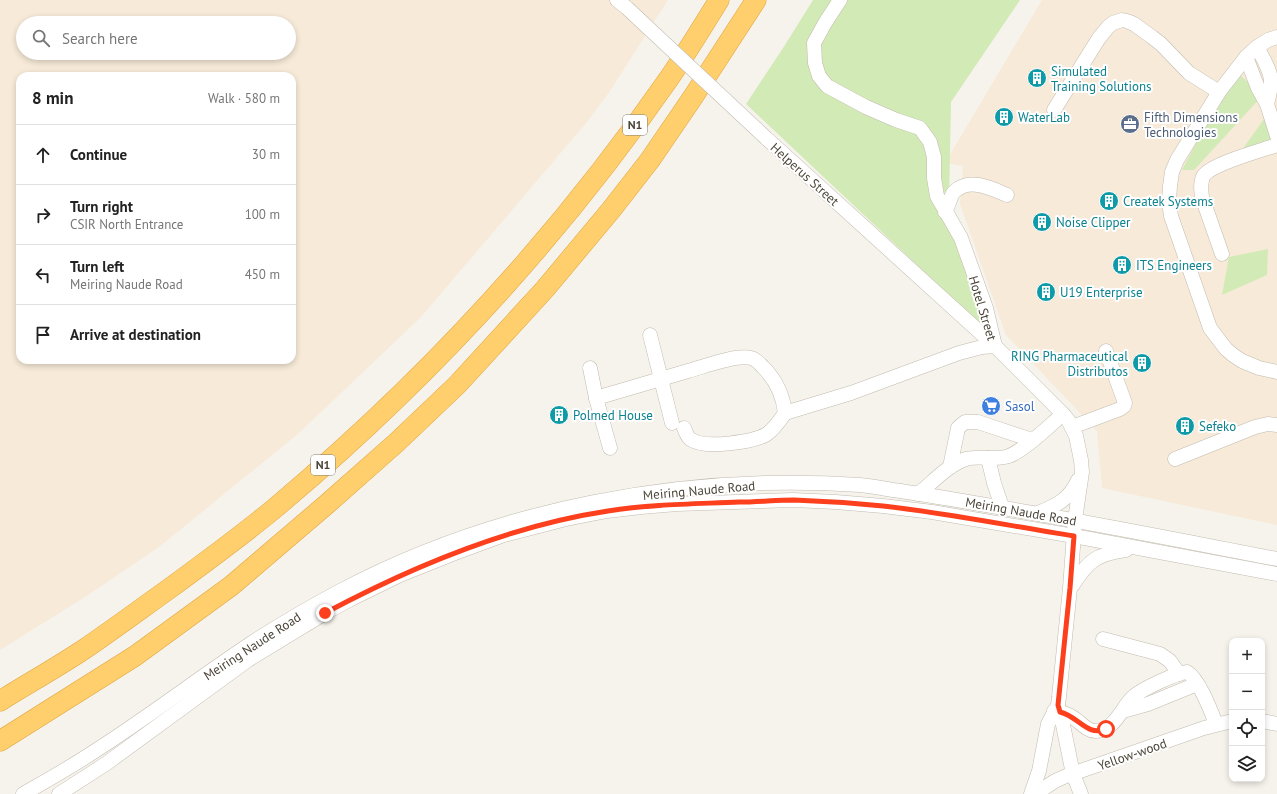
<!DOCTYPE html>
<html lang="en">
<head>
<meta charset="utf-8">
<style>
	body { margin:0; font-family:"PT Sans",sans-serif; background:#f6f6f6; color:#222 }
	.controls { position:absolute; right:12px; bottom:12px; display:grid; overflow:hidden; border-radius:8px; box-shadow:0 2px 6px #0003 }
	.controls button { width:36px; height:36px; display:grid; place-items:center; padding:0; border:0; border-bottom:1px solid #e0e0e0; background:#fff; color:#222; font:20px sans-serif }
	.stop { position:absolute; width:12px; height:12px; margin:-9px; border:3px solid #fc3f1d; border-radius:50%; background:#fff }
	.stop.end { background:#fc3f1d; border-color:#fff; box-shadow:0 1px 4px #0008 }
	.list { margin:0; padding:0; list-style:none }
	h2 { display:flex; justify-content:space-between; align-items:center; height:52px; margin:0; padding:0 16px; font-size:17px }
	h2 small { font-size:13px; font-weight:400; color:#767676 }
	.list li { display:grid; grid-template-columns:26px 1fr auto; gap:12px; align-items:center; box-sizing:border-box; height:60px; padding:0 16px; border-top:1px solid #e0e0e0 }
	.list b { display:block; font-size:15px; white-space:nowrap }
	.list p { margin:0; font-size:13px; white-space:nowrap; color:#767676 }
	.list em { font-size:13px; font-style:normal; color:#767676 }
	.icon { flex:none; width:22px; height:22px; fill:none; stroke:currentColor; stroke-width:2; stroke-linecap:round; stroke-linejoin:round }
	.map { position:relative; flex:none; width:1277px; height:794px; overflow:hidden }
	.search { position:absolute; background:#fff; box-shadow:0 2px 6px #0003; left:16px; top:16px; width:280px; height:44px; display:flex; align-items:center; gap:10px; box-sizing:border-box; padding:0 14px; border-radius:22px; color:#767676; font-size:15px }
	.panel { position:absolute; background:#fff; box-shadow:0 2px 6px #0003; left:16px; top:72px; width:280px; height:292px; border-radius:12px }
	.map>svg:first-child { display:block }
	.commercial { fill:#f7ead8; fill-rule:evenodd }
	.green { fill:#d2eab5 }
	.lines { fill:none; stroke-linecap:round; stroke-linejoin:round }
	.minor-casing { stroke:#c2bbae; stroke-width:15 }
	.highway-casing { stroke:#e0a43c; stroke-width:21 }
	.minor { stroke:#fff; stroke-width:14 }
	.highway { stroke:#ffcf6e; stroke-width:20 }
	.minor-bridge-casing { stroke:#c2bbae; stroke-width:15; stroke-linecap:butt }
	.minor-bridge { stroke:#fff; stroke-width:14 }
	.route { stroke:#fc3f1d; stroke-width:5 }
	.labels { text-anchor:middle; stroke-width:4; stroke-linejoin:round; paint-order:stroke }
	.shield { fill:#fff; stroke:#817c74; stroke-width:1 }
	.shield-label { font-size:12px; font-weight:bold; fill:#4b4439 }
	.culture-label { font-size:13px; fill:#0d838f; stroke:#fff; text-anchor:start }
	.service-label { font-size:13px; fill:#4e5e75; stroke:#fff; text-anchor:start }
	.street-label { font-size:13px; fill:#4b4439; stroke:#fff }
	.shop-label { font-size:13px; fill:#366cbe; stroke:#fff; text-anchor:start }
</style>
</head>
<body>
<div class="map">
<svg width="1277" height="794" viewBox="0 0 1277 794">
	<rect width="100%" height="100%" fill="#f6f3ec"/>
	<g class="commercial">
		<path d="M 0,0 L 668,0 L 608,94 L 587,122 L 421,317 L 299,433 L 159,547 L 85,597 L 0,650 ZM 23,23 L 289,23 L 289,53 L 23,53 ZM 20,76 L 292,76 L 292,360 L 20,360 Z"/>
		<path d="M 1042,0 L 1277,0 L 1277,525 L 1102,488 L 1097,431 L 1006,335 L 960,204 L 963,166 L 945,163 Z"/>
	</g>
	<g class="green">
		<path d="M 813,0 L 1020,0 L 951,102 L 949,203 L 985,329 L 746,104 L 785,45 Z"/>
		<path d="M 1235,70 L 1262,96 L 1194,170 L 1182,170 Z"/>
		<path d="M 1269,112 L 1273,146 L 1242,150 Z"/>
		<path d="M 1268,249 L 1267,275 L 1222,295 L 1229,257 Z"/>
	</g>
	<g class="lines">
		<defs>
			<g id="minor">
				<path d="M 617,0 L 627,8"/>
				<path d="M 840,0 L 825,23 L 814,43 L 815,63 L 819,76 L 827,86 L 866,107 L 896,120 L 920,128 L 930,142 L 934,157 L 934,178 L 937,196 L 961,238 L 986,308 L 995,346"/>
				<path d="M 1277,37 L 1268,40 L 1257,47 L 1246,57 L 1219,92 L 1177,160 L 1172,172 L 1170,186 L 1169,201 L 1171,216 L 1210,328 L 1226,349 L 1233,355 L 1242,361 L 1259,368 L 1277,372"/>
				<path d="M 1257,47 C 1262,57 1271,70 1271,82 C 1271,89 1269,97 1267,104"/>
				<path d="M 1246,57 L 1258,88 L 1267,104 L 1277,136"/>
				<path d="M 1054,110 L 1099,38 L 1108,27 L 1113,23 L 1122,20 L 1127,21 L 1134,24 L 1152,37 L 1161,44 L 1189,73 L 1219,92"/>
				<path d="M 766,138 L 995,346 L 1063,414 L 1068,420 L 1076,436 L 1081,460 L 1082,472 L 1075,520 L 1070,588 L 1059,697 L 1058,705 L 1048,724 L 1039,771 L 1031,794"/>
				<path d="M 945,212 C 948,207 951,195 954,192 C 969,177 991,188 1007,195"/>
				<path d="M 1222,254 L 1202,197 C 1201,190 1200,182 1204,175 C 1214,163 1260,151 1277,145"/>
				<path d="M 650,335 L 672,423"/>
				<path d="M 590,368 L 596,398"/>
				<path d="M 1072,427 L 1120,409 L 1124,406 L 1125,403 L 1106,351"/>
				<path d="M 684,428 C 686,432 687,438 692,440 C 706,449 754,442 767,434 C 775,428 780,420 785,413"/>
				<path d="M 610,448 L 596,398 C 627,389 657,380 688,371 C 703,367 736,354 751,358 C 756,359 759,363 763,367 C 776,380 783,394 785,413 L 851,393 L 959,353 L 982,347 L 995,346"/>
				<path d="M 988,458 L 994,483 L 1002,507"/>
				<path d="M 1175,459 L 1255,427 L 1268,424 L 1277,425"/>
				<path d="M 950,467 L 958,428 L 965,422 L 978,422 L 1032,440"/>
				<path d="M 918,494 C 932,483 949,464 966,459 C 980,455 995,461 1009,456 C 1026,449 1049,426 1063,414"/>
				<path d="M 1038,513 C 1057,505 1069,500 1078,480"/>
				<path d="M 1072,586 C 1088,561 1096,554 1126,550"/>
				<path d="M 1103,639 L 1160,654 L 1170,661 L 1179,674"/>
				<path d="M 1058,706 L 1062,720 L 1073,774 L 1081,794"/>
				<path d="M 1054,711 C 1060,712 1067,713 1072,717 C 1080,721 1086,731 1095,731 C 1114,732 1122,707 1133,697 C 1142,689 1176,673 1187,672 C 1199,679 1211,711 1216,724"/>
				<path d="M 1123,711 L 1148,704 L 1197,684"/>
				<path d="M 1262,721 L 1277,724"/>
				<path d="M 23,794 C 48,780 74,765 98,749 C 151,715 200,677 253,642 C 281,624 310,607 340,591 C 497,508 683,473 860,485 C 871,486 882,488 893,490 C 922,494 951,499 980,504 C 1079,520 1178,540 1277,559"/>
				<path d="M 59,794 L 107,763 L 248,660 L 325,613 L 351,599 L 400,575 L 455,553 L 504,535 L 566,519 L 607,511 L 641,507 L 677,504 L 793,500 L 836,502 L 883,506 L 932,512 L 1074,536 L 1277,574"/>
				<path d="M 1035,794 L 1055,781 L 1066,776 L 1204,728 L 1232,721"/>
			</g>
			<g id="highway">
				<path d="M 0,701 C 27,684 56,668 83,650 C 111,631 138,611 166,591 C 203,564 240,537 275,508 C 424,383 559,237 670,77 C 687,52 703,26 719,0"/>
				<path d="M 0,741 L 135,656 L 231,586 L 327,504 L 396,443 L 457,385 L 545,289 L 611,210 L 650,160 L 693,97 L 756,0"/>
			</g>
		</defs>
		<use href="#minor" class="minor-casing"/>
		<use href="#highway" class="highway-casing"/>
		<use href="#minor" class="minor"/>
		<use href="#highway" class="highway"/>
		<defs>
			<path id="minor-bridge" d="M 627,8 L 766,138"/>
		</defs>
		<use href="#minor-bridge" class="minor-bridge-casing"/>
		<use href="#minor-bridge" class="minor-bridge"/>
	</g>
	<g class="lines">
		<path class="route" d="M 325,613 C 413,566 508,526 608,511 C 652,504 695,504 739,502 C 758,502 776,500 794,500 C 823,501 853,503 883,506 C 947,513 1010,526 1074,536 L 1070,588 L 1058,705 L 1060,712 C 1078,716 1087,737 1106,729"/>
	</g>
	<defs>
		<symbol id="building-disc" viewBox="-11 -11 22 22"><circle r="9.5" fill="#0f9aa8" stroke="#fff"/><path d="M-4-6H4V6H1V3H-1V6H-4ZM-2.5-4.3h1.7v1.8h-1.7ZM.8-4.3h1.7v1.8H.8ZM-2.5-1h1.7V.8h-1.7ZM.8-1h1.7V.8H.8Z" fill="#fff"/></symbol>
		<symbol id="office-disc" viewBox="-11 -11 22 22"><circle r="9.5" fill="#5c6f8a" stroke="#fff"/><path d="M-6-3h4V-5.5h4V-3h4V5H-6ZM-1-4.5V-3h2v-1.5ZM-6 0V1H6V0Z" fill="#fff"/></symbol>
		<symbol id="supermarket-disc" viewBox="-11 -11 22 22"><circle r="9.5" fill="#3f7fe0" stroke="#fff"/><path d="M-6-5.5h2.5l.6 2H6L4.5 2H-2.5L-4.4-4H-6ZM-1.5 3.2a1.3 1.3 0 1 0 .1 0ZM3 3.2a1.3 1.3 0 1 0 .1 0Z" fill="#fff"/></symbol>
	</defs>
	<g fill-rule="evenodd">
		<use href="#building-disc" x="1026" y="67" width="22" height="22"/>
		<use href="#building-disc" x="993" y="106" width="22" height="22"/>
		<use href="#office-disc" x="1119" y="113" width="22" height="22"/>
		<use href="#building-disc" x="1098" y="190" width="22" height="22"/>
		<use href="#building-disc" x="1031" y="211" width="22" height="22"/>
		<use href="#building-disc" x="1111" y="254" width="22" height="22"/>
		<use href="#building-disc" x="1035" y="281" width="22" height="22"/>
		<use href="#building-disc" x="1131" y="352" width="22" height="22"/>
		<use href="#supermarket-disc" x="980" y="395" width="22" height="22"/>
		<use href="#building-disc" x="548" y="404" width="22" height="22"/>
		<use href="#building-disc" x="1174" y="415" width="22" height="22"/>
	</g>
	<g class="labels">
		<g class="shield">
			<rect x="623" y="115" width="24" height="20" rx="3"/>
			<rect x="311" y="455" width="24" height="20" rx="3"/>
		</g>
		<g class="shield-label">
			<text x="635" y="129">N1</text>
			<text x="323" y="469">N1</text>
		</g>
		<g class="culture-label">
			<text x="1051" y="76">Simulated<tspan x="1051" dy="15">Training Solutions</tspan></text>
			<text x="1018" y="122">WaterLab</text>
			<text x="1123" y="206">Createk Systems</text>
			<text x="1056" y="227">Noise Clipper</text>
			<text x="1136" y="270">ITS Engineers</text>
			<text x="1060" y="297">U19 Enterprise</text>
			<text x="1128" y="361" text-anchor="end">RING Pharmaceutical<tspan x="1128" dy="15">Distributos</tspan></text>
			<text x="573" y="420">Polmed House</text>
			<text x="1199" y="431">Sefeko</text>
		</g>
		<g class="service-label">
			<text x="1144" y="122">Fifth Dimensions<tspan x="1144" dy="15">Technologies</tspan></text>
		</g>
		<g class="street-label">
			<text transform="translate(805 174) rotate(42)" y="5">Helperus Street</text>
			<text transform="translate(983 308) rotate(73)" y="5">Hotel Street</text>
			<text transform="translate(699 490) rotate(-5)" y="5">Meiring Naude Road</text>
			<text transform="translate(1021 511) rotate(10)" y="5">Meiring Naude Road</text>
			<text transform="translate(252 646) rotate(-33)" y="5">Meiring Naude Road</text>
			<text transform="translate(1132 754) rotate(-19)" y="5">Yellow-wood</text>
		</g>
		<g class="shop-label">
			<text x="1005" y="411">Sasol</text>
		</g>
	</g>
</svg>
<div class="controls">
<button>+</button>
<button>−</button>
<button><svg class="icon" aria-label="locate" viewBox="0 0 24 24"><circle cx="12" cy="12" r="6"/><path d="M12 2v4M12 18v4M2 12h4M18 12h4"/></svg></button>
<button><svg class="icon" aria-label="layers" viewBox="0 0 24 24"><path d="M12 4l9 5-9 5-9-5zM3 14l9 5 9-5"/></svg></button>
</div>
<div class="stop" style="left:1106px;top:729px"></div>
<div class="stop end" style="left:325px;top:613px"></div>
<div class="search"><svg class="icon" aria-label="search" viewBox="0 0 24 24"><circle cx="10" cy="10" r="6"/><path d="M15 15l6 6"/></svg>Search here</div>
<section class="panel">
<h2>8 min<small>Walk · 580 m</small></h2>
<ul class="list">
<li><svg class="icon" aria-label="ahead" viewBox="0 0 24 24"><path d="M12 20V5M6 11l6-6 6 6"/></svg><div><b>Continue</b></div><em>30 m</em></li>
<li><svg class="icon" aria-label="right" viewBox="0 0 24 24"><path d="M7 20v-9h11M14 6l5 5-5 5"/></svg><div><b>Turn right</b><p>CSIR North Entrance</p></div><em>100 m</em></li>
<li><svg class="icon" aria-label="left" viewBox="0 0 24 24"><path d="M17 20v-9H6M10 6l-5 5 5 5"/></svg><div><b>Turn left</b><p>Meiring Naude Road</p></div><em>450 m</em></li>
<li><svg class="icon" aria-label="arrive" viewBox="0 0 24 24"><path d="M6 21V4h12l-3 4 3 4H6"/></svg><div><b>Arrive at destination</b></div></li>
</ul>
</section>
</div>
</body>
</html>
